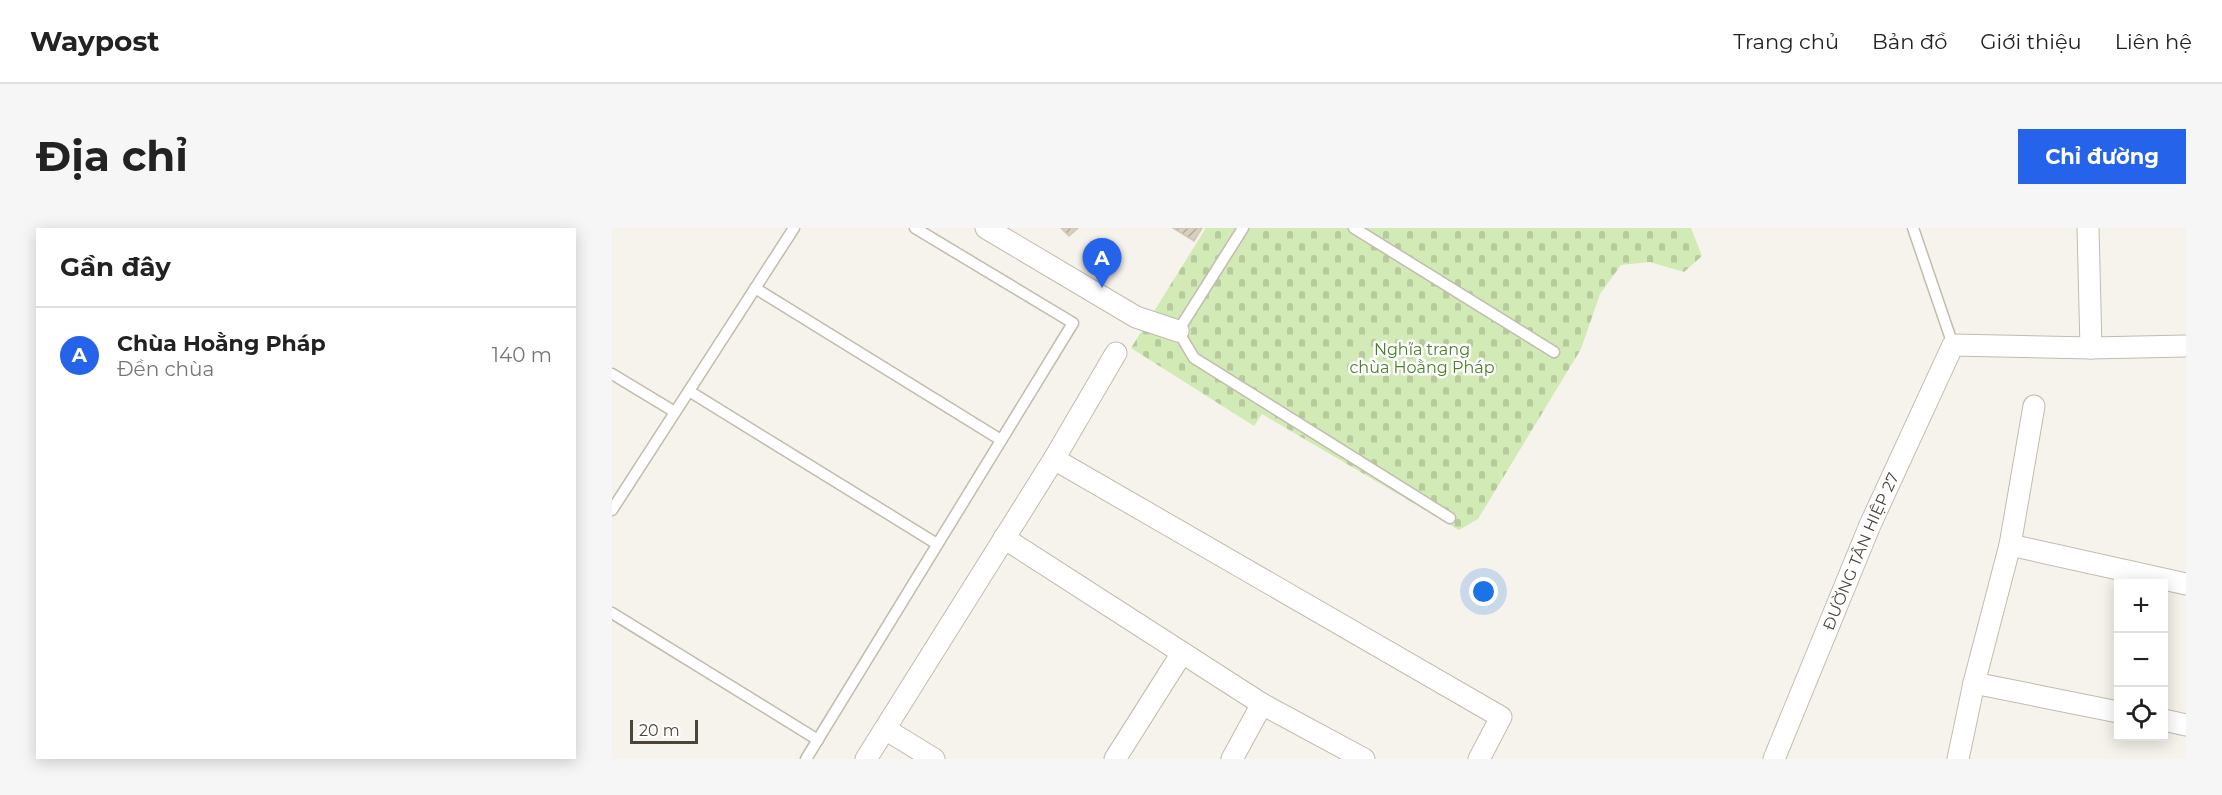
<!DOCTYPE html>
<html lang="vi">
<head>
<meta charset="utf-8">
<style>
	body { margin:0; font-family:Montserrat,sans-serif; background:#f6f6f6; color:#222 }
	.controls { position:absolute; right:18px; bottom:18px; display:grid; overflow:hidden; border-radius:0px; box-shadow:0 3px 15px #0003 }
	.controls button { width:54px; height:54px; display:grid; place-items:center; padding:0; border:0; border-bottom:2px solid #e0e0e0; background:#fff; color:#222; font:30px sans-serif }
	.scale { position:absolute; left:18px; bottom:15px; width:68px; box-sizing:border-box; padding-left:6px; border:3px solid #4b4439; border-top:0; font-size:16px; line-height:21px; white-space:nowrap; color:#4b4439; -webkit-text-stroke:4px #fff; paint-order:stroke }
	.you { position:absolute; left:872px; top:364px; width:21px; height:21px; margin:-15px; border:4px solid #fff; border-radius:50%; background:#1a73e8; box-shadow:0 0 0 9px #1a73e833 }
	.badge { display:grid; place-items:center; width:39px; height:39px; border-radius:50%; background:#2563eb; color:#fff; font-size:20px; font-weight:700 }
	.pin { position:absolute; translate:-50% -50px; filter:drop-shadow(0 2px 3px #0008) }
	.pin::after { content:''; position:absolute; top:32px; width:21px; height:18px; background:inherit; clip-path:polygon(0 0,100% 0,50% 100%) }
	.list { margin:0; padding:0; list-style:none }
	h2 { display:flex; justify-content:space-between; align-items:center; height:78px; margin:0; padding:0 24px; font-size:26px }
	h2 small { font-size:20px; font-weight:400; color:#767676 }
	.list li { display:grid; grid-template-columns:39px 1fr auto; gap:18px; align-items:center; box-sizing:border-box; height:96px; padding:0 24px; border-top:2px solid #e0e0e0 }
	.list b { display:block; font-size:22px; white-space:nowrap }
	.list p { margin:0; font-size:20px; white-space:nowrap; color:#767676 }
	.list em { font-size:20px; font-style:normal; color:#767676 }
	.icon { flex:none; width:33px; height:33px; fill:none; stroke:currentColor; stroke-width:2; stroke-linecap:round; stroke-linejoin:round }
	.map { position:relative; flex:none; width:1574px; height:531px; overflow:hidden; border-radius:0px }
	header { display:flex; align-items:center; gap:36px; box-sizing:border-box; height:84px; padding:0 30px; background:#fff; border-bottom:2px solid #e0e0e0 }
	header strong { font-size:28px }
	nav { display:flex; gap:33px; margin-inline-start:auto; font-size:21px }
	.intro { display:flex; align-items:center; justify-content:space-between; box-sizing:border-box; height:144px; padding:0 36px }
	h1 { margin:0; font-size:42px }
	.button { padding:15px 27px; border-radius:0px; background:#2563eb; color:#fff; font-size:21px; font-weight:700 }
	main { display:flex; gap:36px; padding:0 36px }
	aside { flex:1; background:#fff; border-radius:0px; box-shadow:0 3px 15px #0003 }
	.map>svg:first-child { display:block }
	.cemetery { fill:url(#cemetery-stones) }
	.building { fill:url(#building-hatch); stroke:#d3c7b4; stroke-width:1.5 }
	.lines { fill:none; stroke-linecap:round; stroke-linejoin:round }
	.lane-casing { stroke:#c2bbae; stroke-width:13 }
	.street-casing { stroke:#c2bbae; stroke-width:23 }
	.lane { stroke:#fff; stroke-width:10 }
	.street { stroke:#fff; stroke-width:21 }
	.labels { text-anchor:middle; stroke-width:5; stroke-linejoin:round; paint-order:stroke }
	.park-label { font-size:16px; fill:#4a7f2a; stroke:#fff }
	.street-label { font-size:16px; fill:#4b4439; stroke:#fff }
</style>
</head>
<body>
<header>
<strong>Waypost</strong>
<nav><a>Trang chủ</a><a>Bản đồ</a><a>Giới thiệu</a><a>Liên hệ</a></nav>
</header>
<div class="intro"><h1>Địa chỉ</h1><a class="button">Chỉ đường</a></div>
<main>
<aside>
<h2>Gần đây<small></small></h2>
<ul class="list">
<li><span class="badge">A</span><div><b>Chùa Hoằng Pháp</b><p>Đền chùa</p></div><em>140 m</em></li>
</ul>
</aside>
<div class="map">
<svg width="1574" height="531" viewBox="0 0 1574 531">
	<defs>
		<pattern id="cemetery-stones" width="16" height="16" patternUnits="userSpaceOnUse" patternTransform="scale(1.5)"><rect width="16" height="16" fill="#d2eab5"/><path d="M2 7V4a2 2 0 0 1 4 0v3zM10 15v-3a2 2 0 0 1 4 0v3z" fill="#b6ca9c"/></pattern>
		<pattern id="building-hatch" width="6" height="6" patternUnits="userSpaceOnUse" patternTransform="scale(1.5)"><rect width="6" height="6" fill="#d8cfc1"/><path d="M-1 1l2-2M0 6l6-6M5 7l2-2" fill="none" stroke="#b1aa9e"/></pattern>
	</defs>
	<rect width="100%" height="100%" fill="#f6f3ec"/>
	<path class="cemetery" d="M 594,0 L 1079,0 L 1090,28 L 1072,44 L 1038,34 L 1009,37 L 988,66 L 969,121 L 866,291 L 847,302 L 650,186 L 642,198 L 519,120 Z"/>
	<g class="building">
		<path d="M 449,0 L 466,0 L 457,8 Z"/>
		<path d="M 561,0 L 590,0 L 582,13 Z"/>
	</g>
	<g class="lines">
		<defs>
			<g id="lane">
				<path d="M 631,0 L 566,103 L 582,130 L 838,290"/>
				<path d="M 742,0 L 942,124"/>
				<path d="M 1301,0 L 1341,117"/>
				<path d="M 143,60 L 389,212"/>
				<path d="M 0,146 L 63,184"/>
				<path d="M 77,163 L 325,316"/>
				<path d="M 0,282 L 182,0"/>
				<path d="M 0,385 L 206,512"/>
				<path d="M 194,531 L 461,95 L 303,0"/>
			</g>
			<g id="street">
				<path d="M 374,0 L 524,89 L 566,103"/>
				<path d="M 1476,0 L 1479,120"/>
				<path d="M 442,231 L 889,489 L 867,531"/>
				<path d="M 392,310 L 650,476"/>
				<path d="M 1398,317 L 1574,356"/>
				<path d="M 1362,455 L 1398,317 L 1422,178"/>
				<path d="M 1552,492 L 1574,497"/>
				<path d="M 273,501 L 322,531"/>
				<path d="M 254,531 L 442,231 L 504,125"/>
				<path d="M 503,531 L 570,425"/>
				<path d="M 620,531 L 650,476 L 752,531"/>
				<path id="s1" d="M 1162,531 L 1258,297 L 1341,117 L 1479,120 L 1574,118"/>
				<path d="M 1346,531 L 1362,455 L 1506,484"/>
			</g>
		</defs>
		<use href="#lane" class="lane-casing"/>
		<use href="#street" class="street-casing"/>
		<use href="#lane" class="lane"/>
		<use href="#street" class="street"/>
	</g>
	<g class="labels">
		<g class="park-label">
			<text x="810" y="127">Nghĩa trang<tspan x="810" dy="18">chùa Hoằng Pháp</tspan></text>
		</g>
		<g class="street-label">
			<text dy="6" stroke="none"><textPath href="#s1" startOffset="225">ĐƯỜNG TÂN HIỆP 27</textPath></text>
		</g>
	</g>
</svg>
<div class="controls">
<button>+</button>
<button>−</button>
<button><svg class="icon" aria-label="locate" viewBox="0 0 24 24"><circle cx="12" cy="12" r="6"/><path d="M12 2v4M12 18v4M2 12h4M18 12h4"/></svg></button>
</div>
<div class="scale">20 m</div>
<div class="you"></div>
<div class="pin badge" style="left:490px;top:60px">A</div>
</div>
</main>
</body>
</html>
